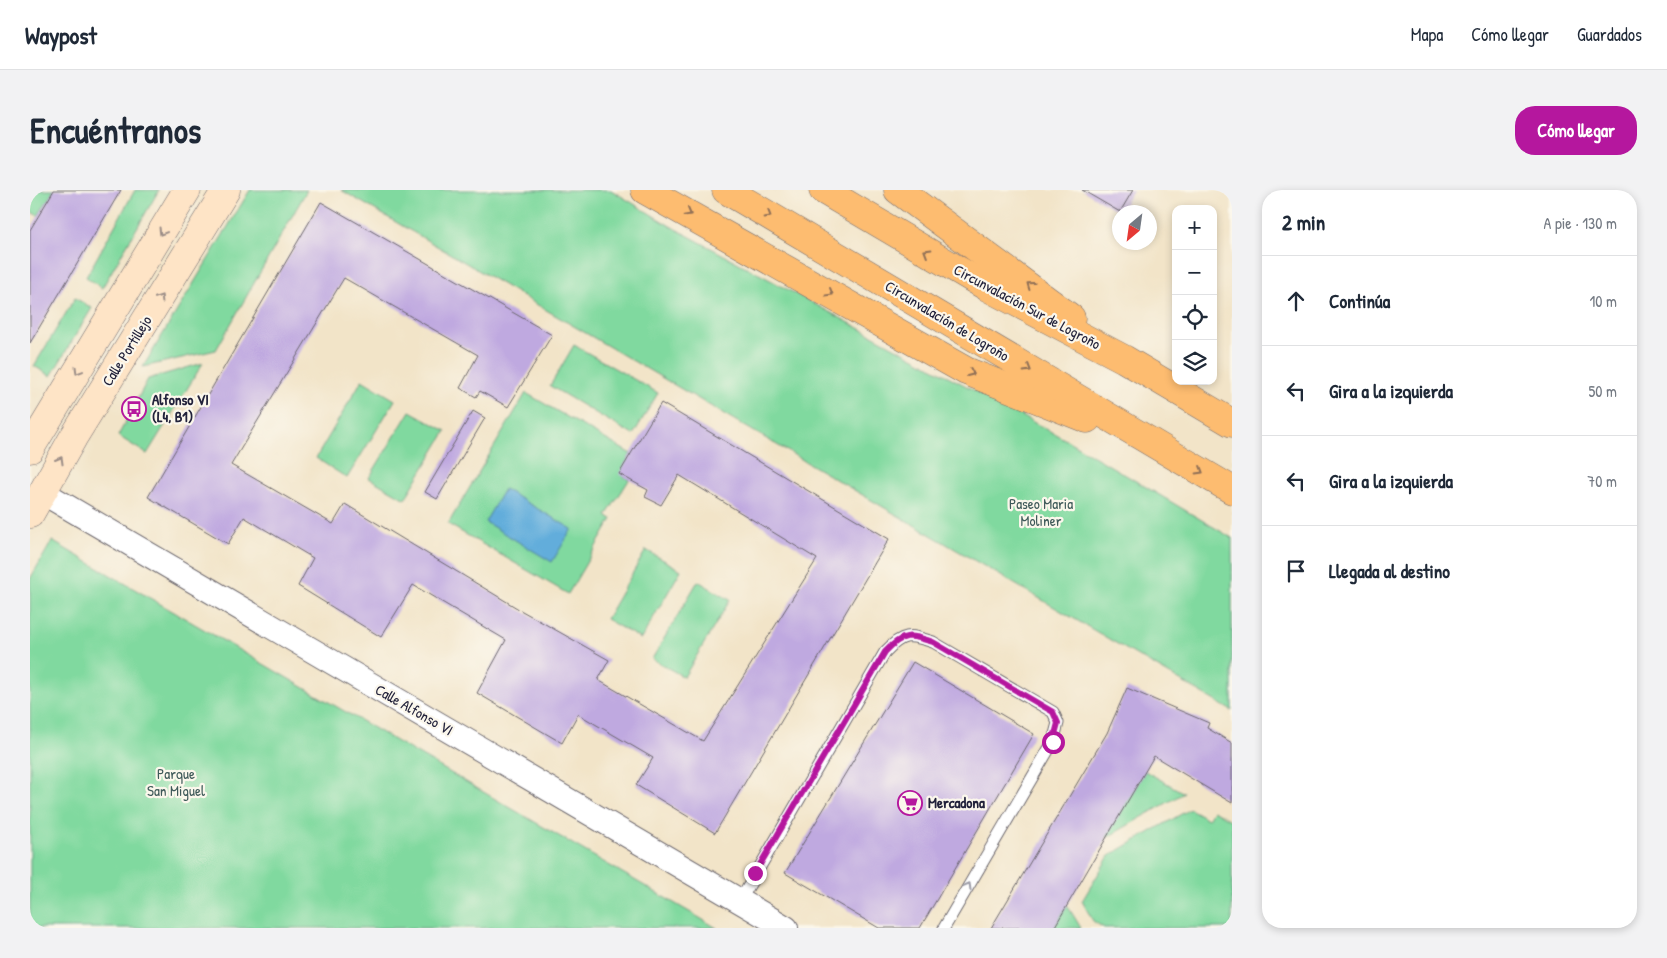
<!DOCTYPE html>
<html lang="es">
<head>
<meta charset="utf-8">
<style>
	body { margin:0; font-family:"Patrick Hand",sans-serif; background:#f2f2f3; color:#1f2937 }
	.controls { position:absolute; right:15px; top:15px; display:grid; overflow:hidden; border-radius:10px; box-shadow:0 2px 8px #0003 }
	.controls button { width:45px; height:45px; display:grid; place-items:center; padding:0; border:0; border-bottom:1px solid #e0e1e3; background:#fff; color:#1f2937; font:25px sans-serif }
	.compass { position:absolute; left:1082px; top:15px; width:45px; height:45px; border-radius:50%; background:#fff; box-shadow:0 2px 8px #0003; rotate:209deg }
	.stop { position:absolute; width:15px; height:15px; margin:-11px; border:4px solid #b5179e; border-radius:50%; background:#fff }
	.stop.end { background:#b5179e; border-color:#fff; box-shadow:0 1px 5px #0008 }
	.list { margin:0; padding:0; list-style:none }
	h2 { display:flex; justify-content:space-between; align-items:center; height:65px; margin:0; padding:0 20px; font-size:21px }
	h2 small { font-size:16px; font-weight:400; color:#747a83 }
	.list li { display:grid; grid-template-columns:32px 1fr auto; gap:15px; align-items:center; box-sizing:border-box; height:90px; padding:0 20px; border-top:1px solid #e0e1e3 }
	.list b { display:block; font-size:19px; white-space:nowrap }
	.list em { font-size:16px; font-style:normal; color:#747a83 }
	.icon { flex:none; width:28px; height:28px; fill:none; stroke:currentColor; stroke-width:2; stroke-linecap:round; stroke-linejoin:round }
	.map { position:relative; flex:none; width:1202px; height:738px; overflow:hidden; border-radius:20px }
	header { display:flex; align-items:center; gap:30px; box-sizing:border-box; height:70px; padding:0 25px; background:#fff; border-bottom:1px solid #e0e1e3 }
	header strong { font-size:24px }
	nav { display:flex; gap:28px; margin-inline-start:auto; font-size:18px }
	.intro { display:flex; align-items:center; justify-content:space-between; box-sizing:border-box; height:120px; padding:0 30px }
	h1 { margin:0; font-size:35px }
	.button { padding:12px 22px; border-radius:20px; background:#b5179e; color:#fff; font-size:18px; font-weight:700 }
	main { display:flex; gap:30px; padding:0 30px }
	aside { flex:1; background:#fff; border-radius:20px; box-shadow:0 2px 8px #0003 }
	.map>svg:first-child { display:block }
	.green { fill:#80d99f; stroke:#517e6d }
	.water { fill:#62addb; stroke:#42688b }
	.building { fill:#bfa9e0 }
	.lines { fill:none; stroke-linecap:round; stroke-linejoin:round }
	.lane-casing { stroke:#6b666c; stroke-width:13 }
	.street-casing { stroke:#6b666c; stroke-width:26 }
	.secondary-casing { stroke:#6b666c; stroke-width:29 }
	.highway-casing { stroke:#6b666c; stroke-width:29 }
	.lane { stroke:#fff; stroke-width:11 }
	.street { stroke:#fff; stroke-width:24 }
	.secondary { stroke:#fee4c6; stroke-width:28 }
	.highway { stroke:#fdbc70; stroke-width:28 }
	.oneway { stroke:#906f56 }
	.oneway2 { stroke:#9b8d87 }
	.oneway3 { stroke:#9c9ca7 }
	.route { stroke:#b5179e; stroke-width:6 }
	.labels { text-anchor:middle; stroke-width:4.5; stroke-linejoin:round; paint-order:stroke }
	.street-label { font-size:15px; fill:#22223b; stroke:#fbf7ec }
	.poi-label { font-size:15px; font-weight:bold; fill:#22223b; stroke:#fbf7ec; text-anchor:start }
	.park-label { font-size:15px; fill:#3e5959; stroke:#fbf7ec }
</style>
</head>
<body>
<header>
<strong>Waypost</strong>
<nav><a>Mapa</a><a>Cómo llegar</a><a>Guardados</a></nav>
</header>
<div class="intro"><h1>Encuéntranos</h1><a class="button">Cómo llegar</a></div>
<main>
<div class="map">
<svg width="1202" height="738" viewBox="0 0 1202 738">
	<rect width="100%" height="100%" fill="#fbf7ec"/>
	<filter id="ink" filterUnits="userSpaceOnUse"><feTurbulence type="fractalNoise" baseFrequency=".02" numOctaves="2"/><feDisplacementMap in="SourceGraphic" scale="10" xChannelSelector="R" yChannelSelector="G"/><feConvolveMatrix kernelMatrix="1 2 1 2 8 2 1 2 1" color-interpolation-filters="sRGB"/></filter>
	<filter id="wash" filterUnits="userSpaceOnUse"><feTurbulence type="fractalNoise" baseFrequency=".0096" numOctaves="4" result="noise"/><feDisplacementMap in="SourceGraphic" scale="20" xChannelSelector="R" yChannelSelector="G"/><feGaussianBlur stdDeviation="1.12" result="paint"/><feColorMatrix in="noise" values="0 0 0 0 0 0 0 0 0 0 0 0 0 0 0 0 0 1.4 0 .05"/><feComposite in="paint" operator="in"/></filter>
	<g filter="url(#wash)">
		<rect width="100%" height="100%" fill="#f2e4c8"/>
		<g class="green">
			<path d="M 0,0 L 24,0 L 8,26 L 0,21 Z"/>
			<path d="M 105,0 L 129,0 L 72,98 L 56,87 Z"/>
			<path d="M 220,0 L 277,0 L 186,160 L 113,177 Z"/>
			<path d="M 311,0 L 581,0 L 642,37 L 1040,252 L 1202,348 L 1202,521 Z"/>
			<path d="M 45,108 L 62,118 L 21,186 L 4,176 Z"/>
			<path d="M 544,155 L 628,203 L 603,245 L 520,196 Z"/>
			<path d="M 173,173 L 117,264 L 88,246 L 118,189 Z"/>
			<path d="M 332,190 L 365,210 L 317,288 L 286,268 Z"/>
			<path d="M 496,203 L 601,264 L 590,284 L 599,290 L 576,326 L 582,329 L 538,404 L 418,334 Z"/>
			<path d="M 380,221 L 416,241 L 375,309 L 339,288 Z"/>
			<path d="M 22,351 L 687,738 L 0,738 L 0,389 Z"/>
			<path d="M 616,360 L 651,380 L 611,449 L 576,429 Z"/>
			<path d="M 668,391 L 700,410 L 654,487 L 622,469 Z"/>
			<path d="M 1115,581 L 1154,603 L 1076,648 Z"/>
			<path d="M 1160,619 L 1178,629 L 1183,620 L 1202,631 L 1202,738 L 1074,738 L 1063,731 L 1052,711 L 1079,666 Z"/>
			<path d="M 1037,715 L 1051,738 L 1024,738 Z"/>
		</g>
		<path class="water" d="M 474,299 L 542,339 L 522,372 L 455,332 Z"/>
		<g id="blocks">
			<g class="building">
				<path d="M 24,0 L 91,0 L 0,153 L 0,40 Z"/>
				<path d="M 1052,0 L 1103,0 L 1090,22 Z"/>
				<path d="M 291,12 L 522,145 L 478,217 L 450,201 L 446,207 L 430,198 L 448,165 L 314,88 L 201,275 L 303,334 L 315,314 L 492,421 L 579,470 L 568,490 L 673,551 L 787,369 L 649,285 L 631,315 L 615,307 L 618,300 L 589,284 L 631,213 L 859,349 L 685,643 L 606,595 L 623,568 L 548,524 L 532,553 L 447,503 L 476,450 L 383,395 L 351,447 L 268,396 L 283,368 L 214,327 L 198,354 L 118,307 Z"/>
				<path d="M 443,221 L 455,228 L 407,309 L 395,302 Z"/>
				<path d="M 883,472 L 1004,544 L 890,738 L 849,738 L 755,683 Z"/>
				<path d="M 1097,498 L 1179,533 L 1177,538 L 1202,553 L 1202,613 L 1124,566 L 1024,738 L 961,738 L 1077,543 Z"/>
			</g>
		</g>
	</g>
	<g filter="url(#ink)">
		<use href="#blocks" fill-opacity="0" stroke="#6b666c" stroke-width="1"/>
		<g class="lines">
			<defs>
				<path id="lane" d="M 710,711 L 855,462 C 873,443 879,444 903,452 L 1023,522 L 1028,533 L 1023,552 L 914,738"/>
				<path id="street" d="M 12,302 L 756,738"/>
				<g id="secondary">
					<path d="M 0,259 L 157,0"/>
					<path d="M 0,324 L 43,248 L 196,0"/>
				</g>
				<g id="highway">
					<path d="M 615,0 L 936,181 L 1057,229"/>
					<path d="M 696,0 L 1202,300"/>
					<path d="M 793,0 L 957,97 L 1094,169 L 1202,233"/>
					<path d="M 868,0 L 1041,128"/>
				</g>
			</defs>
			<use href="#lane" class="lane-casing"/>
			<use href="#street" class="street-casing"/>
			<use href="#secondary" class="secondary-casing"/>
			<use href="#highway" class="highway-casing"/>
			<use href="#lane" class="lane"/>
			<use href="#street" class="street"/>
			<use href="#secondary" class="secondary"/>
			<use href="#highway" class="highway"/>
		</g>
		<defs><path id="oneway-chevron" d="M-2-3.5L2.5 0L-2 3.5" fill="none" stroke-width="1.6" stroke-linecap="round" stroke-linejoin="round" transform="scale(1.25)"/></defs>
		<g class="oneway">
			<use href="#oneway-chevron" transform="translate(658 23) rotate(29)"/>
			<use href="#oneway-chevron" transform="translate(738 25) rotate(31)"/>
			<use href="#oneway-chevron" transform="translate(897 62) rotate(-149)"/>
			<use href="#oneway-chevron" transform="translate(1000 95) rotate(-144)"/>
			<use href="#oneway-chevron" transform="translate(800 103) rotate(30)"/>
			<use href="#oneway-chevron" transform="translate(998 179) rotate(31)"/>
			<use href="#oneway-chevron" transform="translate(941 183) rotate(23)"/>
			<use href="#oneway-chevron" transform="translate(1170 281) rotate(31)"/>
		</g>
		<g class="oneway2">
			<use href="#oneway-chevron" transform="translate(132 42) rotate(121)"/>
			<use href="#oneway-chevron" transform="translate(130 108) rotate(-58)"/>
			<use href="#oneway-chevron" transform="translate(48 181) rotate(121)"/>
			<use href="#oneway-chevron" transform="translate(30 270) rotate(-60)"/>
		</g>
		<use class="oneway3" href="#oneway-chevron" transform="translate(938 696) rotate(-60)"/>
	</g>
	<g class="lines" filter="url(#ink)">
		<path class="route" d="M 725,683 L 855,462 C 873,443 879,444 903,452 L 1023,522 L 1028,533 L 1023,552"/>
	</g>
	<defs>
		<symbol id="bus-ring" viewBox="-11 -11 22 22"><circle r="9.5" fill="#fbf7ec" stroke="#b5179e" stroke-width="1.5"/><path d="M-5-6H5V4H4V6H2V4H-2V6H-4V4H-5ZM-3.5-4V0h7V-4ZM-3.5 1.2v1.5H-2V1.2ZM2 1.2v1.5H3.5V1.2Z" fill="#b5179e"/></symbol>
		<symbol id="supermarket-ring" viewBox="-11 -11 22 22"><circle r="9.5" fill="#fbf7ec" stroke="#b5179e" stroke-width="1.5"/><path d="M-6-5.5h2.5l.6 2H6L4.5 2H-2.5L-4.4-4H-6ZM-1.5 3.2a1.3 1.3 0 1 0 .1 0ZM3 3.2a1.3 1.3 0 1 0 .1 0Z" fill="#b5179e"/></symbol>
	</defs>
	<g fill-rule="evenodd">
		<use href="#bus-ring" x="90" y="205" width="28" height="28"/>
		<use href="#supermarket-ring" x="866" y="599" width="28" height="28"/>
	</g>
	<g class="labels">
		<g class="street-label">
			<text transform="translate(997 117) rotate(28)" y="5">Circunvalación Sur de Logroño</text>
			<text transform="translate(917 131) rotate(31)" y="5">Circunvalación de Logroño</text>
			<text transform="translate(97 161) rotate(-58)" y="5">Calle Portillejo</text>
			<text transform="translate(384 520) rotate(30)" y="5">Calle Alfonso VI</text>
		</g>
		<g class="poi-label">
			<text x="122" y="215">Alfonso VI<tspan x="122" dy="17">(L4, B1)</tspan></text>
			<text x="898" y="618">Mercadona</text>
		</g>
		<g class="park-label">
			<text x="1011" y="319">Paseo Maria<tspan x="1011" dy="17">Moliner</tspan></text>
			<text x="146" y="589">Parque<tspan x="146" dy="17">San Miguel</tspan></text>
		</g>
	</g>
</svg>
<div class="controls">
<button>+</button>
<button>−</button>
<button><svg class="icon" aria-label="locate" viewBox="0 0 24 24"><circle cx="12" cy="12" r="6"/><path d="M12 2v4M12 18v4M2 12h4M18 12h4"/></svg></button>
<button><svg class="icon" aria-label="layers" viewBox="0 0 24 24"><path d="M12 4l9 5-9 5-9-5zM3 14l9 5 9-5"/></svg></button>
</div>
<svg class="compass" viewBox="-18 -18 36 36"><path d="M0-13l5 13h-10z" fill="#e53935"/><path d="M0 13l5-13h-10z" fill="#747a83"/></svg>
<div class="stop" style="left:1023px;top:552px"></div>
<div class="stop end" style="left:725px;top:683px"></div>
</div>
<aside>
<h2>2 min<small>A pie · 130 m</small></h2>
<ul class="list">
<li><svg class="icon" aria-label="ahead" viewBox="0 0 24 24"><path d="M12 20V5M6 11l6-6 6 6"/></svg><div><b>Continúa</b></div><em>10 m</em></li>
<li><svg class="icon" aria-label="left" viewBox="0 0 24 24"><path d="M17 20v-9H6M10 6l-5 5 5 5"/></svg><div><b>Gira a la izquierda</b></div><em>50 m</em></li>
<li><svg class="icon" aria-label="left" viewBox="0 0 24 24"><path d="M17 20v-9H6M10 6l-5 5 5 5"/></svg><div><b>Gira a la izquierda</b></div><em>70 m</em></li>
<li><svg class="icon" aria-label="arrive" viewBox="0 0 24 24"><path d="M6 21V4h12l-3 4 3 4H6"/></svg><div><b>Llegada al destino</b></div></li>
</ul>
</aside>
</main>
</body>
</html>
